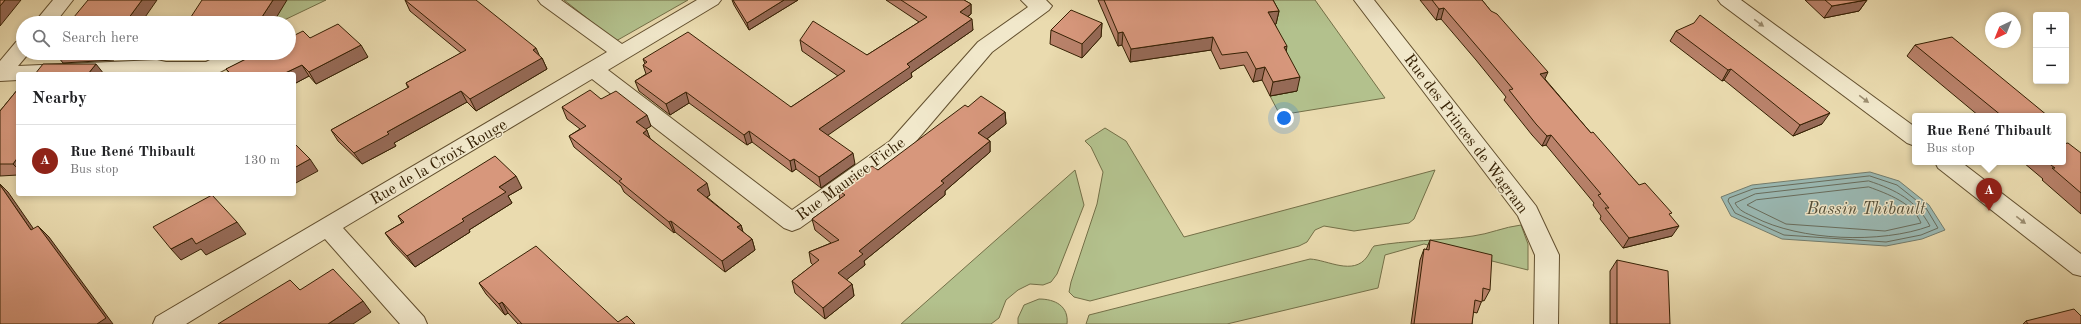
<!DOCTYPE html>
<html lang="en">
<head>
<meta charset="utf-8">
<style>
	body { margin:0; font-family:"Old Standard TT",serif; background:#f6f6f6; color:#202124 }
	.controls { position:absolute; right:12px; top:12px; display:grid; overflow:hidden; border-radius:4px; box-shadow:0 2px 6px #0003 }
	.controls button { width:36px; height:36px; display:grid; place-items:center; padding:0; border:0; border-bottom:1px solid #e0e0e0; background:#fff; color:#202124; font:20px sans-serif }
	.compass { position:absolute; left:1985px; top:12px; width:36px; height:36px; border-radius:50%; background:#fff; box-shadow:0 2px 6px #0003; rotate:223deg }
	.you { position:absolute; left:1284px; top:118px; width:14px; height:14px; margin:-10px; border:3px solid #fff; border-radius:50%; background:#1a73e8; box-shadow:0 0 0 6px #1a73e833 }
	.badge { display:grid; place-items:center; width:26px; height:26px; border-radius:50%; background:#8f2418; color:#fff; font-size:13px; font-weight:700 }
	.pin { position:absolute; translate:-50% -33px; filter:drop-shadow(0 1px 2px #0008) }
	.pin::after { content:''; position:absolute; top:21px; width:14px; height:12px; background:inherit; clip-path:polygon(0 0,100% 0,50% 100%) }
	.popup { position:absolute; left:1912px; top:113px; width:154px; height:52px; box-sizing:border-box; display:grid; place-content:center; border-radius:4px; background:#fff; filter:drop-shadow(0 1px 3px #0005); font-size:13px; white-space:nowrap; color:#757577 }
	.popup b { font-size:15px; color:#202124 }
	.popup::after { content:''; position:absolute; left:50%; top:100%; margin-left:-8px; border:8px solid transparent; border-top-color:#fff }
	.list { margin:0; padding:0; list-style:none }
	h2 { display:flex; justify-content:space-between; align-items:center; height:52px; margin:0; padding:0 16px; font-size:17px }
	h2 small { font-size:13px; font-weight:400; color:#757577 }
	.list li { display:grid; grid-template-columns:26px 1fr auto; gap:12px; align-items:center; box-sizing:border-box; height:72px; padding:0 16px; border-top:1px solid #e0e0e0 }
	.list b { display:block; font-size:15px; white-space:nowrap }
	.list p { margin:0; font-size:13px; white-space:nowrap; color:#757577 }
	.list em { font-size:13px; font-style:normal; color:#757577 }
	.icon { flex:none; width:22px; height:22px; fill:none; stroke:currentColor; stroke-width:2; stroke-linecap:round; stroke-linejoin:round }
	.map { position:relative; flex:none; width:2081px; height:324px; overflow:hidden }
	.search { position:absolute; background:#fff; box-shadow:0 2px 6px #0003; left:16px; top:16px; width:280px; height:44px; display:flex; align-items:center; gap:10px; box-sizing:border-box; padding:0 14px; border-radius:22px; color:#757577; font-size:15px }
	.panel { position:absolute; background:#fff; box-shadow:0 2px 6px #0003; left:16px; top:72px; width:280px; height:124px; border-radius:4px }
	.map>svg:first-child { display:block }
	.green { fill:#b3c18d; stroke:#747048 }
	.water { fill:#9ab9b4; stroke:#727c6d }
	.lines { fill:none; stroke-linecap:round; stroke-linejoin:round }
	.shore { stroke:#686c5c; stroke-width:1 }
	.street-casing { stroke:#624f2e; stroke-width:2 }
	.street { fill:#f1e8cb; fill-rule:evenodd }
	.wall { fill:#b9826b; stroke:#352003 }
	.shaded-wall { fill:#966a57; stroke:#352003 }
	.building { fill:#d7977c; stroke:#352003 }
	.oneway { fill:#9c8e71 }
	.labels { text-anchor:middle; stroke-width:3; stroke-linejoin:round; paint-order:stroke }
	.street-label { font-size:16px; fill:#352003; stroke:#f1e8cb }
	.water-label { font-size:17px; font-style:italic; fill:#534e38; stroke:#f1e8cb }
</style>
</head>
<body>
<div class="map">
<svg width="2081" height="324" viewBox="0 0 2081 324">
	<rect width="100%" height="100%" fill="#eadbaf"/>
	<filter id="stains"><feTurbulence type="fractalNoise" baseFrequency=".005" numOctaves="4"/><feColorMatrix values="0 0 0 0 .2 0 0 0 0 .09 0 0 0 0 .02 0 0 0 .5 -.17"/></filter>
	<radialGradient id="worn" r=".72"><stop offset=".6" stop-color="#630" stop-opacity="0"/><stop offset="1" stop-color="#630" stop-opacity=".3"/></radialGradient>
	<g class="green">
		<path d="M 286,0 L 326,0 L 278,23 L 273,23 Z"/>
		<path d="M 564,0 L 688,0 L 616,41 Z"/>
		<path d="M 1263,0 L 1315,0 L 1385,98 L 1280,115 L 1270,96 L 1297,91 L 1252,28 Z"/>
		<path d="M 1105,128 L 1126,141 L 1184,237 L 1435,170 L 1414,219 L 1409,223 L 1354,231 L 1324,226 L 1315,230 L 1307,242 L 1299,246 L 1090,301 L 1074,297 L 1069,292 L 1071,282 L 1097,204 L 1103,172 L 1091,147 L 1085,141 Z"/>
		<path d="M 1075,170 L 1084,205 L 1057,274 L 1051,282 L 1043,285 L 1030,284 L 1018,290 L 1006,300 L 999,318 L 991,324 L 901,324 Z"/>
		<path d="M 1521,225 L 1528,244 L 1528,270 L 1424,244 L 1385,255 L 1378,288 L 1227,324 L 1086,324 L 1089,315 L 1310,259 C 1328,260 1353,276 1367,257 C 1370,253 1371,249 1374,246 C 1407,240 1440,241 1473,236 C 1489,234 1504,227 1521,225 Z"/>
		<path d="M 1039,299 C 1055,299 1069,306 1067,324 L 1018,324 L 1018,318 L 1024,305 Z"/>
	</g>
	<path class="water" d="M 1870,172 L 1899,181 L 1929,205 L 1945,230 L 1922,239 L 1886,246 L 1782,239 L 1731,216 L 1721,197 L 1752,185 Z"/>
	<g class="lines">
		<g class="shore">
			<path d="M 1870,176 L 1897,185 L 1926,208 L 1938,228 L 1921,235 L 1886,242 L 1784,235 L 1735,213 L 1728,201 L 1729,198 L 1753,189 Z"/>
			<path d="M 1869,181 C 1896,190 1916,200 1930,226 C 1881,244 1800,241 1754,217 C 1746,213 1739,211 1735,203 L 1755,194 Z"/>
			<path d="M 1869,187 C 1888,194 1913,203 1921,223 L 1885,231 L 1786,224 L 1747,205 L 1756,200 Z"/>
		</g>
		<defs>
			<g id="street">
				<path d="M 53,0 L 73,0 L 55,23 L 34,23 Z"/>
				<path d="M 538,0 L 561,0 L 622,44 L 697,0 L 721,0 L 718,4 L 608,70 L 792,210 L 890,141 L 978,42 L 1028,7 L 1021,0 L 1046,0 L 1052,6 L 1049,10 L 992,52 L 906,153 L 800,228 L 792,231 L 784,228 L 592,79 L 343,228 L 424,317 L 427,324 L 400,324 L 325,239 L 186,324 L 153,324 L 156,317 L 607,52 L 541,4 Z"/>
				<path d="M 1354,0 L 1374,0 L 1536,206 L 1559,255 L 1558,324 L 1534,324 L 1535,255 L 1518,216 Z"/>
				<path d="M 1718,0 L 1741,0 L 1915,127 L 1915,146 L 1907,143 L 1721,4 Z"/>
				<path d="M 23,40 L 23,53 L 29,53 L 18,66 L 157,60 L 166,62 L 206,62 L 224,53 L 250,53 L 247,58 L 216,74 L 18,74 L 18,80 L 0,81 L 0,61 L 16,42 Z"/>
				<path d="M 1935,162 L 1961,162 L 2081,254 L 2081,276 L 2073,274 L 1938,168 Z"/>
			</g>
		</defs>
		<use href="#street" class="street-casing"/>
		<use href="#street" class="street"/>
	</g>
	<g class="wall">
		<path d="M 405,0 L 540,56 L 542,58 L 547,69 L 476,111 L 467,102 L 394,143 L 396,146 L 362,164 L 338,141 L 331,130 L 408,88 L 406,83 L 461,53 L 410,11 Z"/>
		<path d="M 732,0 L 798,0 L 749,30 L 734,5 Z"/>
		<path d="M 886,0 L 964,0 L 971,4 L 971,14 L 968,17 L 973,30 L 911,73 L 912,77 L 827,135 L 855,164 L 821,188 L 796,169 L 792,172 L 752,142 L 747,145 L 689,103 L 670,115 L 639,91 L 635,81 L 646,74 L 643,65 L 645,64 L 643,59 L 791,107 L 838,76 L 802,51 L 800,40 L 867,55 L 919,22 Z"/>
		<path d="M 1098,0 L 1273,0 L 1279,11 L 1276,24 L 1275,24 L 1286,52 L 1297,91 L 1270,96 L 1262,80 L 1253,82 L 1244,65 L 1220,69 L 1211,50 L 1130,62 L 1122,45 L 1118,46 Z"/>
		<path d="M 1420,0 L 1482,0 L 1545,79 L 1591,133 L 1639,185 L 1670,216 L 1672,236 L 1623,248 L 1600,219 L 1601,216 L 1593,205 L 1594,203 L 1546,145 L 1542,146 L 1532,135 L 1504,100 L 1506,97 L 1476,60 L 1441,19 L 1436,20 Z"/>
		<path d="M 1805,0 L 1867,0 L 1859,11 L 1824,18 Z"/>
		<path d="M 1102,23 L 1101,37 L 1082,58 L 1050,44 L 1051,30 Z"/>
		<path d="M 1676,31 L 1822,124 L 1793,136 L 1724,80 L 1722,81 L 1670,41 Z"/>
		<path d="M 310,38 L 368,57 L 316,84 L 309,76 L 294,84 L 294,74 L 230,74 L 226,69 Z"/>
		<path d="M 1915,45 L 2048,116 L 1979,116 L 1907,56 Z"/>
		<path d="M 55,53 L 119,53 L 114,60 L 63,63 Z"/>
		<path d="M 18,89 L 18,175 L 0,176 L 0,111 Z"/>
		<path d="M 601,99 L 651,126 L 646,129 L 650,138 L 710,195 L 707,197 L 741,225 L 743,232 L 752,239 L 755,250 L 725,272 L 675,232 L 674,233 L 624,192 L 621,186 L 574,147 L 569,136 L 580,129 L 567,119 L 562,107 Z"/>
		<path d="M 968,107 L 1005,112 L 1006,124 L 987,139 L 990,141 L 990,152 L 945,191 L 945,195 L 864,261 L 865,265 L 846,280 L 852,284 L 854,296 L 825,319 L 795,293 L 792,281 L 813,265 L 811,263 L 809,252 L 831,243 L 815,230 L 812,219 L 840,199 L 838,190 L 878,170 Z"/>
		<path d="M 2081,153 L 2081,214 L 2042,180 L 2043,179 L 2024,163 L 2025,162 L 2063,162 Z"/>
		<path d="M 522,188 L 508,196 L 512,203 L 469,230 L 470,232 L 415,267 L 393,244 L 385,233 L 402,223 L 398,216 Z"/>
		<path d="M 1430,240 L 1490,290 L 1484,301 L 1482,300 L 1477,313 L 1473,312 L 1472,324 L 1411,324 L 1420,260 L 1424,249 L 1426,250 Z"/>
		<path d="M 1617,260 L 1670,324 L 1610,324 L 1610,271 Z"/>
		<path d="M 479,283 L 618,322 L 635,324 L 518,324 L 508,313 L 505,315 L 486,294 Z"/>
		<path d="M 2026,321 L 2081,324 L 2023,324 Z"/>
	</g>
	<g class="shaded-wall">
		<path d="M 5,0 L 21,0 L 0,26 L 0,6 Z"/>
		<path d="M 142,0 L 157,0 L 141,23 L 125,23 Z"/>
		<path d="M 273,0 L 287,0 L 273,23 L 258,23 Z"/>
		<path d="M 784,0 L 798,0 L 749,30 L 747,23 Z"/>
		<path d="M 1867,0 L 1859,11 L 1824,18 L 1832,6 Z"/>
		<path d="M 971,4 L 971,14 L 960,22 L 960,12 Z"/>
		<path d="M 1444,8 L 1441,19 L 1436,20 L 1439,9 Z"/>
		<path d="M 1279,11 L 1276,24 L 1266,26 L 1268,12 Z"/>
		<path d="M 972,19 L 973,30 L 911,73 L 912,77 L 821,140 L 819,129 L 907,64 Z"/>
		<path d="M 1102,23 L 1101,37 L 1082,58 L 1082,44 Z"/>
		<path d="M 1123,32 L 1122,45 L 1118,46 L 1118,33 Z"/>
		<path d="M 1213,37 L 1211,50 L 1130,62 L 1131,49 Z"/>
		<path d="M 361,45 L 368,57 L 316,84 L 309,72 Z"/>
		<path d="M 1287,46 L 1285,60 L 1284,47 Z"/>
		<path d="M 536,48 L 541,59 L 542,58 L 547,69 L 476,111 L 470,99 L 533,50 Z"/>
		<path d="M 108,53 L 119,53 L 114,60 Z"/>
		<path d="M 96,64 L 104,74 L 88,74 Z"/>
		<path d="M 302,65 L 309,76 L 294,84 L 294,74 L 283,74 Z"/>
		<path d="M 1265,67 L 1262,80 L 1253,82 L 1256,69 Z"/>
		<path d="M 1731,69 L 1724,80 L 1722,81 L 1728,70 Z"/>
		<path d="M 1548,72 L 1543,83 L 1540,74 Z"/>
		<path d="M 1300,77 L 1297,91 L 1270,96 L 1273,82 Z"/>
		<path d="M 461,91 L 467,102 L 394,143 L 396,146 L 362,164 L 354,153 L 387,132 Z"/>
		<path d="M 686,92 L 689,103 L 670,115 L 666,104 Z"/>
		<path d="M 1005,112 L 1006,124 L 979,145 L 978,133 Z"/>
		<path d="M 1830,113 L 1822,124 L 1793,136 L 1800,125 Z"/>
		<path d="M 647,115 L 651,126 L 640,133 L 636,122 Z"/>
		<path d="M 647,130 L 651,142 L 643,133 Z"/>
		<path d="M 749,131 L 752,142 L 747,145 L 744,135 Z"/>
		<path d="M 1551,135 L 1546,145 L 1542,146 L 1547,136 Z"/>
		<path d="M 990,141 L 990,152 L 945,191 L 945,195 L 864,261 L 865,265 L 840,285 L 838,273 L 859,251 L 941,181 Z"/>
		<path d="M 853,153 L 855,164 L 821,188 L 819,177 Z"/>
		<path d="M 18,157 L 18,169 L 13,164 Z"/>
		<path d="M 310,159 L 318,171 L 294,184 L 294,168 Z"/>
		<path d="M 794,159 L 796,169 L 792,172 L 790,161 Z"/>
		<path d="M 516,176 L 522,188 L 508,196 L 512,203 L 469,230 L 470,232 L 415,267 L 407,256 L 462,219 L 499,187 Z"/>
		<path d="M 707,183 L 710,195 L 701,201 L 697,190 Z"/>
		<path d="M 0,184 L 8,192 L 42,241 L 31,230 L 0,185 Z"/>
		<path d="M 671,221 L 675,232 L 674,233 L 669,222 Z"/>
		<path d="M 237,222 L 246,234 L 206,255 L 201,249 L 181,260 L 171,249 L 192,238 Z"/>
		<path d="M 741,225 L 744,236 L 737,227 Z"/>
		<path d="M 38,226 L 49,237 L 113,324 L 97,324 Z"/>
		<path d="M 1679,226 L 1672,236 L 1623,248 L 1629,238 Z"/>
		<path d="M 752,239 L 755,250 L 725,272 L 722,261 Z"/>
		<path d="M 852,284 L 854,296 L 825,319 L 823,308 Z"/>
		<path d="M 363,301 L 371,312 L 353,324 L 328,324 Z"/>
		<path d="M 502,302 L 508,313 L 505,315 L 499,304 Z"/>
	</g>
	<g class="building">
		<path d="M 0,0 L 5,0 L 0,6 Z"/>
		<path d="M 88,0 L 142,0 L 125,23 L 69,23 Z"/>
		<path d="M 202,0 L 273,0 L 258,23 L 187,23 Z"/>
		<path d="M 405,0 L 476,0 L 536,48 L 533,50 L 542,58 L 470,99 L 461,91 L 387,132 L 389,134 L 354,153 L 331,130 L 409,87 L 406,83 L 466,50 Z"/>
		<path d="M 733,0 L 784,0 L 747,23 Z"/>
		<path d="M 901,0 L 964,0 L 971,4 L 960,12 L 972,19 L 907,64 L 910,67 L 819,129 L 853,153 L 819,177 L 794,159 L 790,161 L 749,131 L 744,135 L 686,92 L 666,104 L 635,81 L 652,71 L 643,65 L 647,62 L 643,59 L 688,32 L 791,107 L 845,71 L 800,40 L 813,21 L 867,55 L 927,17 Z"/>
		<path d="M 1104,0 L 1273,0 L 1279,11 L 1268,12 L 1287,46 L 1284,47 L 1300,77 L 1273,82 L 1265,67 L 1256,69 L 1247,52 L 1222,55 L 1213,37 L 1131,49 L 1123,32 L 1118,33 Z"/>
		<path d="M 1432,0 L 1482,0 L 1491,11 L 1497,14 L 1548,72 L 1540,74 L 1591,133 L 1593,132 L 1639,185 L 1645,183 L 1672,213 L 1669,214 L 1679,226 L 1629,238 L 1605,208 L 1609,208 L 1598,195 L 1601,194 L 1551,135 L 1547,136 L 1536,124 L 1509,90 L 1513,89 L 1480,50 L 1444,8 L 1439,9 Z"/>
		<path d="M 1825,0 L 1866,0 L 1832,6 Z"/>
		<path d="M 1071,10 L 1102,23 L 1082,44 L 1051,30 Z"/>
		<path d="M 1700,15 L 1830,113 L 1800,125 L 1731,69 L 1728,70 L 1676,31 L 1694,23 Z"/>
		<path d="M 338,24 L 361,45 L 309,72 L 302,65 L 283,74 L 231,74 L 226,69 L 258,53 L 289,53 L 289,38 L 303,31 L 310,38 Z"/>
		<path d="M 1952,37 L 2048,116 L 2002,116 L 1915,45 Z"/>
		<path d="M 43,64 L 96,64 L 88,74 L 35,74 Z"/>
		<path d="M 18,89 L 18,157 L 13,164 L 0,164 L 0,111 Z"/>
		<path d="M 590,90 L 601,99 L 616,91 L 647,115 L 636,122 L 647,130 L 643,133 L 707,183 L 697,190 L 741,225 L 737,227 L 752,239 L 722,261 L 671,221 L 669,222 L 619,181 L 622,179 L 569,136 L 586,126 L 562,107 Z"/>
		<path d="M 981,96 L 1005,112 L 978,133 L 990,141 L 941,181 L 944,183 L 859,251 L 863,254 L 838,273 L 852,284 L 823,308 L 792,281 L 819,260 L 809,252 L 839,240 L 812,219 L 845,195 L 838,190 L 872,166 L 878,170 L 965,105 L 968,107 Z"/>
		<path d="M 294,143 L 310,159 L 294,168 Z"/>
		<path d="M 2068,143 L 2081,153 L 2081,193 L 2052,168 L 2055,168 L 2047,162 L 2063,162 L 2063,144 Z"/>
		<path d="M 495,156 L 516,176 L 499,187 L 506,192 L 462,219 L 464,221 L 407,256 L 385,233 L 404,222 L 398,216 Z"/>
		<path d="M 0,185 L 31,230 L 38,226 L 106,318 L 97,324 L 0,324 Z"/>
		<path d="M 212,195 L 237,222 L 196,244 L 192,238 L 171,249 L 153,227 Z"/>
		<path d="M 1430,240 L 1492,255 L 1490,290 L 1483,288 L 1482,302 L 1475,300 L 1472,324 L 1414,324 L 1424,249 L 1429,250 Z"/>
		<path d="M 536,246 L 618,322 L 627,316 L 635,324 L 522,324 L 502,302 L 499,304 L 479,283 Z"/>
		<path d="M 1617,260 L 1668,271 L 1670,324 L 1617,324 Z"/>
		<path d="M 333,269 L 363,301 L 328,324 L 218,324 L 290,280 L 300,290 Z"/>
		<path d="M 2074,309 L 2081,316 L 2081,324 L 2028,324 L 2026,321 Z"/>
	</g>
	<defs><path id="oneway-solid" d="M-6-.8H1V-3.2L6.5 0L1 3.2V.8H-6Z"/></defs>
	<g class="oneway">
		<use href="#oneway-solid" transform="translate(1759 23) rotate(36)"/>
		<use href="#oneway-solid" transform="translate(1864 99) rotate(37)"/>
		<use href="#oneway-solid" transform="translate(2021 220) rotate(38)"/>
	</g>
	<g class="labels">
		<g class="street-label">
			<text transform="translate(1467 133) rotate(53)" y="6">Rue des Princes de Wagram</text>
			<text transform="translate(438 161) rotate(-30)" y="6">Rue de la Croix Rouge</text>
			<text transform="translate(850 178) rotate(-36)" y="6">Rue Maurice Fiche</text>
		</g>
		<g class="water-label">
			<text x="1866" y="214">Bassin Thibault</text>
		</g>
	</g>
	<rect width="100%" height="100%" filter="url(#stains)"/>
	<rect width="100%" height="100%" fill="url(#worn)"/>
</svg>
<div class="controls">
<button>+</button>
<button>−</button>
</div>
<svg class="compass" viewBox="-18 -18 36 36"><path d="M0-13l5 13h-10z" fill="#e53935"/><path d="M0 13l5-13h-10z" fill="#757577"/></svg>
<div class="you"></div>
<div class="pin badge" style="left:1989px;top:211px">A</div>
<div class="popup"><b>Rue René Thibault</b>Bus stop</div>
<div class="search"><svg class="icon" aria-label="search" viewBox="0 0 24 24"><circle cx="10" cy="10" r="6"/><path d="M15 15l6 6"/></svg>Search here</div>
<section class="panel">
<h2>Nearby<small></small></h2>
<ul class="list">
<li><span class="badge">A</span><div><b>Rue René Thibault</b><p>Bus stop</p></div><em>130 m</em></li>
</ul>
</section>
</div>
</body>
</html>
